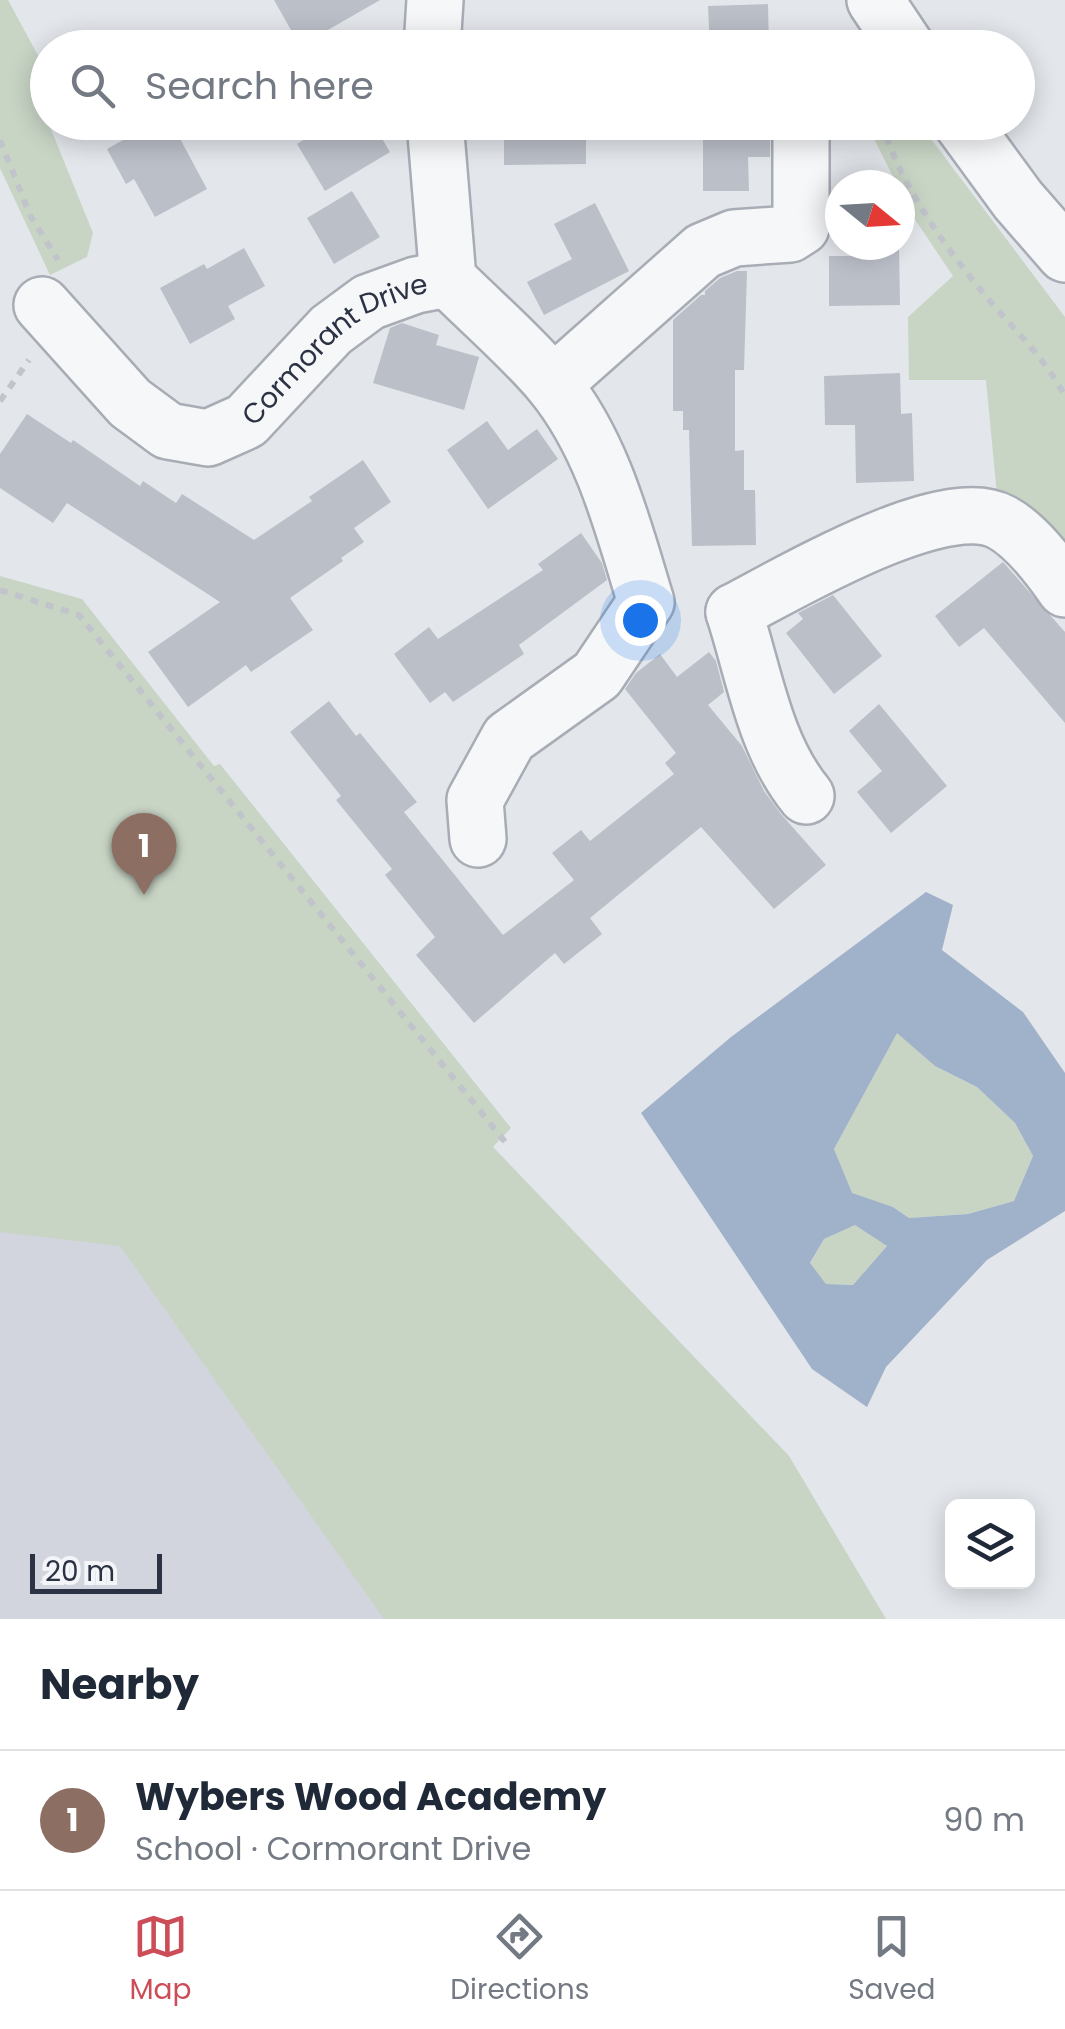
<!DOCTYPE html>
<html lang="en">
<head>
<meta charset="utf-8">
<style>
	body { margin:0; font-family:Poppins,sans-serif; background:#f2f2f3; color:#1f2937 }
	.controls { position:absolute; right:30px; bottom:30px; display:grid; overflow:hidden; border-radius:15px; box-shadow:0 5px 25px #0003 }
	.controls button { width:90px; height:90px; display:grid; place-items:center; padding:0; border:0; border-bottom:2px solid #e0e1e3; background:#fff; color:#1f2937; font:50px sans-serif }
	.compass { position:absolute; left:825px; top:170px; width:90px; height:90px; border-radius:50%; background:#fff; box-shadow:0 5px 25px #0003; rotate:108deg }
	.scale { position:absolute; left:30px; bottom:25px; width:132px; box-sizing:border-box; padding-left:10px; border:5px solid #2b3243; border-top:0; font-size:28px; line-height:35px; white-space:nowrap; color:#2b3243; -webkit-text-stroke:8px #f3f5f8; paint-order:stroke }
	.you { position:absolute; left:640px; top:620px; width:35px; height:35px; margin:-25px; border:8px solid #fff; border-radius:50%; background:#1a73e8; box-shadow:0 0 0 15px #1a73e833 }
	.badge { display:grid; place-items:center; width:65px; height:65px; border-radius:50%; background:#cc4d57; color:#fff; font-size:32px; font-weight:700 }
	.pin { position:absolute; translate:-50% -82px; filter:drop-shadow(0 2px 5px #0008) }
	.pin::after { content:''; position:absolute; top:52px; width:35px; height:30px; background:inherit; clip-path:polygon(0 0,100% 0,50% 100%) }
	.list { margin:0; padding:0; list-style:none }
	h2 { display:flex; justify-content:space-between; align-items:center; height:130px; margin:0; padding:0 40px; font-size:42px }
	h2 small { font-size:32px; font-weight:400; color:#747a83 }
	.list li { display:grid; grid-template-columns:65px 1fr auto; gap:30px; align-items:center; box-sizing:border-box; height:140px; padding:0 40px; border-top:2px solid #e0e1e3 }
	.list b { display:block; font-size:38px; white-space:nowrap }
	.list p { margin:0; font-size:32px; white-space:nowrap; color:#747a83 }
	.list em { font-size:32px; font-style:normal; color:#747a83 }
	.icon { flex:none; width:55px; height:55px; fill:none; stroke:currentColor; stroke-width:2; stroke-linecap:round; stroke-linejoin:round }
	.map { position:relative; flex:none; width:1065px; height:1619px; overflow:hidden }
	.search { position:absolute; background:#fff; box-shadow:0 5px 25px #0003; left:30px; right:30px; top:30px; height:110px; display:flex; align-items:center; gap:25px; box-sizing:border-box; padding:0 35px; border-radius:55px; color:#747a83; font-size:38px }
	.sheet { height:270px; background:#fff }
	nav { display:flex; justify-content:space-around; align-items:center; box-sizing:border-box; height:140px; border-top:2px solid #e0e1e3; background:#fff; font-size:28px; color:#747a83 }
	nav a { display:grid; justify-items:center; gap:5px }
	nav .on { color:#cc4d57 }
	.map>svg:first-child { display:block }
	.built { fill:#d2d5dd }
	.green { fill:#c8d5c5 }
	.water { fill:#a0b1ca; fill-rule:evenodd }
	.building { fill:#bbbfc8 }
	.lines { fill:none; stroke-linecap:round; stroke-linejoin:round }
	.minor-casing { stroke:#a8acb5; stroke-width:60 }
	.path { stroke:#c1c4ca; stroke-width:6; stroke-dasharray:8 8; stroke-linecap:butt }
	.minor { stroke:#f6f7f9; stroke-width:55 }
	.labels { text-anchor:middle; stroke-width:8; stroke-linejoin:round; paint-order:stroke }
	.street-label { font-size:28px; fill:#2b3243; stroke:#f3f5f8 }
</style>
</head>
<body>
<div class="map">
<svg width="1065" height="1619" viewBox="0 0 1065 1619">
	<rect width="100%" height="100%" fill="#e3e6eb"/>
	<path class="built" d="M 0,619 L 493,1147 L 789,1456 L 416,1619 L 0,1619 Z"/>
	<g class="green">
		<path d="M 0,0 L 8,0 L 47,72 L 35,83 L 48,122 L 93,233 L 87,257 L 50,275 L 0,168 Z"/>
		<path d="M 873,123 L 919,123 L 1065,317 L 1065,571 L 998,506 L 986,380 L 909,380 L 908,317 L 953,276 L 914,218 L 874,139 Z"/>
		<path d="M 0,576 L 82,599 L 214,766 L 220,764 L 511,1128 L 493,1147 L 789,1456 L 886,1619 L 384,1619 L 120,1246 L 0,1232 Z"/>
		<path d="M 897,1032 L 935,1066 L 977,1087 L 1015,1123 L 1033,1156 L 1014,1201 L 968,1214 L 909,1218 L 893,1207 L 852,1194 L 834,1149 Z"/>
		<path d="M 856,1224 L 887,1246 L 853,1285 L 826,1284 L 810,1264 L 824,1239 Z"/>
	</g>
	<path class="water" d="M 926,892 L 953,905 L 942,950 L 1023,1012 L 1065,1073 L 1065,1211 L 987,1260 L 886,1367 L 867,1407 L 812,1369 L 641,1113 L 731,1037 ZM 897,1033 L 935,1066 L 977,1087 L 1015,1123 L 1033,1156 L 1014,1201 L 968,1214 L 909,1218 L 893,1207 L 852,1193 L 834,1149 ZM 855,1225 L 887,1246 L 853,1285 L 826,1284 L 810,1263 L 824,1239 Z"/>
	<g class="building">
		<path d="M 274,0 L 380,0 L 300,46 Z"/>
		<path d="M 768,4 L 769,48 L 710,48 L 708,6 Z"/>
		<path d="M 155,122 L 171,122 L 207,189 L 155,217 L 134,179 L 126,184 L 107,149 Z"/>
		<path d="M 332,122 L 372,122 L 390,152 L 325,191 L 297,144 Z"/>
		<path d="M 539,122 L 586,122 L 586,164 L 504,165 L 504,130 L 539,129 Z"/>
		<path d="M 703,122 L 770,122 L 770,157 L 748,157 L 749,191 L 703,191 Z"/>
		<path d="M 352,191 L 380,237 L 334,264 L 307,218 Z"/>
		<path d="M 595,203 L 629,271 L 544,315 L 527,282 L 572,259 L 554,224 Z"/>
		<path d="M 854,245 L 899,245 L 900,305 L 829,306 L 829,256 L 854,256 Z"/>
		<path d="M 244,248 L 265,286 L 228,306 L 235,319 L 190,344 L 160,288 L 204,264 L 207,269 Z"/>
		<path d="M 737,271 L 747,271 L 744,370 L 735,370 L 735,451 L 744,450 L 744,490 L 755,490 L 756,545 L 692,546 L 689,430 L 683,430 L 683,411 L 673,411 L 673,320 L 701,295 L 705,295 L 705,291 L 720,278 Z"/>
		<path d="M 402,323 L 439,335 L 436,345 L 479,357 L 464,410 L 373,383 L 390,328 Z"/>
		<path d="M 900,373 L 901,414 L 912,413 L 914,481 L 856,483 L 855,425 L 825,425 L 824,376 Z"/>
		<path d="M 27,414 L 71,443 L 73,440 L 140,486 L 143,481 L 176,503 L 182,494 L 254,540 L 312,501 L 309,497 L 363,460 L 391,502 L 354,528 L 364,542 L 341,558 L 343,561 L 290,598 L 313,630 L 251,672 L 246,665 L 188,707 L 148,652 L 220,602 L 67,503 L 53,523 L 0,488 L 0,454 Z"/>
		<path d="M 487,421 L 508,450 L 537,429 L 558,459 L 488,509 L 447,450 Z"/>
		<path d="M 581,533 L 602,563 L 607,580 L 519,645 L 524,654 L 453,702 L 445,692 L 430,703 L 394,654 L 429,627 L 438,639 L 543,570 L 538,564 Z"/>
		<path d="M 1003,562 L 1065,632 L 1065,723 L 984,628 L 959,647 L 935,616 Z"/>
		<path d="M 833,595 L 882,656 L 834,694 L 786,633 L 803,619 L 798,613 Z"/>
		<path d="M 709,652 L 716,661 L 724,692 L 708,705 L 742,746 L 764,791 L 781,814 L 826,865 L 774,909 L 701,827 L 590,918 L 602,934 L 564,964 L 555,953 L 474,1023 L 416,955 L 435,937 L 385,875 L 392,869 L 336,800 L 341,796 L 290,732 L 329,701 L 356,736 L 360,733 L 417,802 L 404,812 L 503,935 L 574,880 L 552,853 L 581,830 L 590,841 L 674,774 L 665,763 L 676,753 L 625,689 L 636,673 L 660,654 L 677,677 Z"/>
		<path d="M 879,704 L 947,786 L 891,833 L 857,792 L 882,771 L 849,731 Z"/>
	</g>
	<g class="lines">
		<defs>
			<g id="minor">
				<path d="M 875,0 L 907,48"/>
				<path d="M 432,48 L 435,0"/>
				<path d="M 435,122 L 448,279 C 482,313 521,346 552,383 C 603,445 623,527 646,602 L 597,675 L 509,738 L 475,800 L 478,839"/>
				<path d="M 961,122 L 1018,200 L 1065,254"/>
				<path id="s1" d="M 42,305 L 130,403 L 168,431 L 208,438 L 246,421 L 331,330 L 369,302 L 416,285 L 448,279"/>
				<path d="M 553,384 L 703,251 L 734,238 L 790,234 L 801,227 L 801,122"/>
				<path d="M 734,612 C 788,584 944,491 1001,522 C 1026,535 1049,566 1065,589"/>
				<path d="M 734,612 C 754,673 764,745 806,796"/>
			</g>
		</defs>
		<use href="#minor" class="minor-casing"/>
		<g class="path">
			<path d="M 881,122 C 901,185 942,243 984,294 C 1013,329 1042,354 1065,396"/>
			<path d="M 0,140 L 30,215 L 58,260"/>
			<path d="M 0,401 L 29,360"/>
			<path d="M 0,590 L 79,615 L 506,1143"/>
		</g>
		<use href="#minor" class="minor"/>
	</g>
	<g class="labels">
		<g class="street-label">
			<text dy="10" stroke="none"><textPath href="#s1" startOffset="378">Cormorant Drive</textPath></text>
		</g>
	</g>
</svg>
<div class="controls">
<button><svg class="icon" aria-label="layers" viewBox="0 0 24 24"><path d="M12 4l9 5-9 5-9-5zM3 14l9 5 9-5"/></svg></button>
</div>
<svg class="compass" viewBox="-18 -18 36 36"><path d="M0-13l5 13h-10z" fill="#e53935"/><path d="M0 13l5-13h-10z" fill="#747a83"/></svg>
<div class="scale">20 m</div>
<div class="you"></div>
<div class="pin badge" style="left:144px;top:895px;background:#8d6e63">1</div>
<div class="search"><svg class="icon" aria-label="search" viewBox="0 0 24 24"><circle cx="10" cy="10" r="6"/><path d="M15 15l6 6"/></svg>Search here</div>
</div>
<section class="sheet">
<h2>Nearby<small></small></h2>
<ul class="list">
<li><span class="badge" style="background:#8d6e63">1</span><div><b>Wybers Wood Academy</b><p>School · Cormorant Drive</p></div><em>90 m</em></li>
</ul>
</section>
<nav>
<a class="on"><svg class="icon" aria-label="map" viewBox="0 0 24 24"><path d="M3 6l6-2 6 2 6-2v14l-6 2-6-2-6 2zM9 4v14M15 6v14"/></svg>Map</a>
<a><svg class="icon" aria-label="directions" viewBox="0 0 24 24"><path d="M12 3l9 9-9 9-9-9zM9 14v-3h6M13 9l2 2-2 2"/></svg>Directions</a>
<a><svg class="icon" aria-label="saved" viewBox="0 0 24 24"><path d="M7 4h10v16l-5-4-5 4z"/></svg>Saved</a>
</nav>
</body>
</html>
